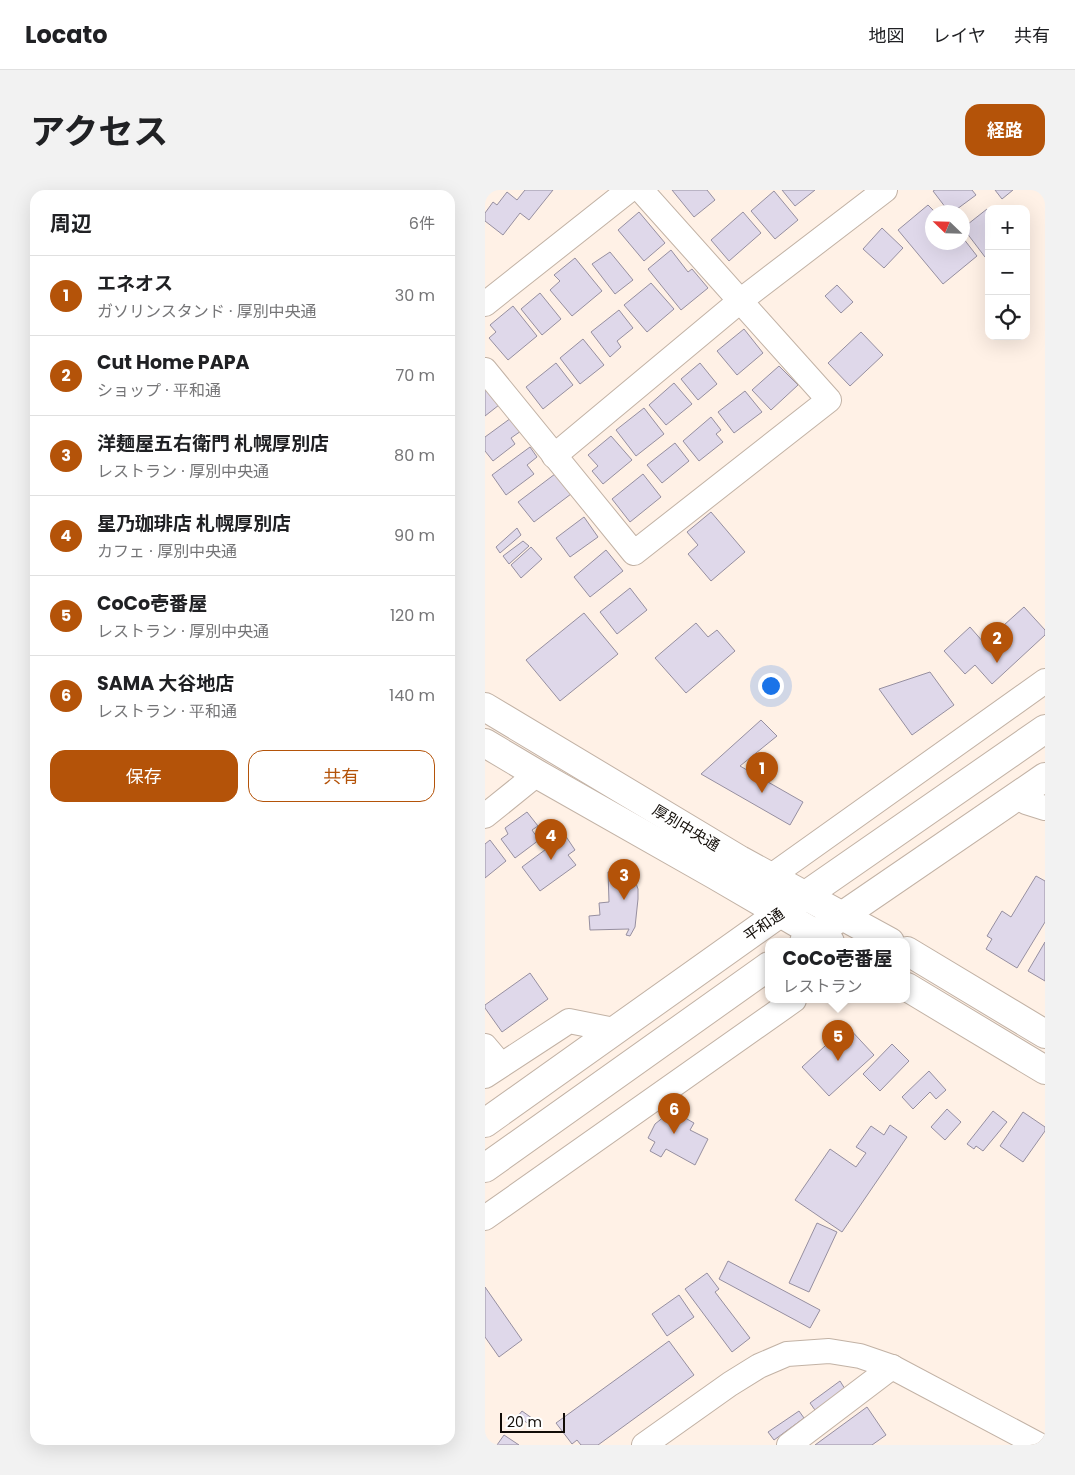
<!DOCTYPE html>
<html lang="ja">
<head>
<meta charset="utf-8">
<style>
	body { margin:0; font-family:Poppins,"Noto Sans JP",sans-serif; background:#f2f2f2; color:#202124 }
	.controls { position:absolute; right:15px; top:15px; display:grid; overflow:hidden; border-radius:10px; box-shadow:0 5px 20px #0002 }
	.controls button { width:45px; height:45px; display:grid; place-items:center; padding:0; border:0; border-bottom:1px solid #e0e0e0; background:#fff; color:#202124; font:25px sans-serif }
	.compass { position:absolute; left:440px; top:15px; width:45px; height:45px; border-radius:50%; background:#fff; box-shadow:0 5px 20px #0002; rotate:293deg }
	.scale { position:absolute; left:15px; bottom:12px; width:65px; box-sizing:border-box; padding-left:5px; border:2px solid #110c07; border-top:0; font-size:14px; line-height:18px; white-space:nowrap; color:#110c07; -webkit-text-stroke:4px #fff; paint-order:stroke }
	.you { position:absolute; left:285px; top:495px; width:18px; height:18px; margin:-12px; border:4px solid #fff; border-radius:50%; background:#1a73e8; box-shadow:0 0 0 8px #1a73e833 }
	.badge { display:grid; place-items:center; width:32px; height:32px; border-radius:50%; background:#b45309; color:#fff; font-size:16px; font-weight:700 }
	.pin { position:absolute; translate:-50% -41px; filter:drop-shadow(0 1px 2px #0008) }
	.pin::after { content:''; position:absolute; top:26px; width:18px; height:15px; background:inherit; clip-path:polygon(0 0,100% 0,50% 100%) }
	.popup { position:absolute; left:280px; top:748px; width:145px; height:65px; box-sizing:border-box; display:grid; place-content:center; border-radius:10px; background:#fff; filter:drop-shadow(0 1px 4px #0005); font-size:16px; white-space:nowrap; color:#757577 }
	.popup b { font-size:19px; color:#202124 }
	.popup::after { content:''; position:absolute; left:50%; top:100%; margin-left:-10px; border:10px solid transparent; border-top-color:#fff }
	.list { margin:0; padding:0; list-style:none }
	h2 { display:flex; justify-content:space-between; align-items:center; height:65px; margin:0; padding:0 20px; font-size:21px }
	h2 small { font-size:16px; font-weight:400; color:#757577 }
	.list li { display:grid; grid-template-columns:32px 1fr auto; gap:15px; align-items:center; box-sizing:border-box; height:80px; padding:0 20px; border-top:1px solid #e0e0e0 }
	.list b { display:block; font-size:19px; white-space:nowrap }
	.list p { margin:0; font-size:16px; white-space:nowrap; color:#757577 }
	.list em { font-size:16px; font-style:normal; color:#757577 }
	.actions { display:flex; gap:10px; padding:15px 20px }
	.actions a { flex:1; padding:11px 0; border:1px solid #b45309; border-radius:15px; text-align:center; font-size:18px; color:#b45309 }
	.actions .main { background:#b45309; color:#fff }
	.icon { flex:none; width:28px; height:28px; fill:none; stroke:currentColor; stroke-width:2; stroke-linecap:round; stroke-linejoin:round }
	.map { position:relative; flex:none; width:560px; height:1255px; overflow:hidden; border-radius:15px }
	header { display:flex; align-items:center; gap:30px; box-sizing:border-box; height:70px; padding:0 25px; background:#fff; border-bottom:1px solid #e0e0e0 }
	header strong { font-size:24px }
	nav { display:flex; gap:28px; margin-inline-start:auto; font-size:18px }
	.intro { display:flex; align-items:center; justify-content:space-between; box-sizing:border-box; height:120px; padding:0 30px }
	h1 { margin:0; font-size:35px }
	.button { padding:12px 22px; border-radius:15px; background:#b45309; color:#fff; font-size:18px; font-weight:700 }
	main { display:flex; gap:30px; padding:0 30px }
	aside { flex:1; background:#fff; border-radius:15px; box-shadow:0 5px 20px #0002 }
	.map>svg:first-child { display:block }
	.building { fill:#dfd8ea; stroke:#968fa0 }
	.lines { fill:none; stroke-linecap:round; stroke-linejoin:round }
	.minor-casing { stroke:#c2b2a5; stroke-width:26 }
	.major-casing { stroke:#c2b2a5; stroke-width:30 }
	.highway-casing { stroke:#c2b2a5; stroke-width:30 }
	.minor { stroke:#fff; stroke-width:24 }
	.major { stroke:#fff; stroke-width:28 }
	.highway { stroke:#fff; stroke-width:28 }
	.labels { text-anchor:middle; stroke-width:4.5; stroke-linejoin:round; paint-order:stroke }
	.street-label { font-size:15px; fill:#110c07; stroke:#fff }
</style>
</head>
<body>
<header>
<strong>Locato</strong>
<nav><a>地図</a><a>レイヤ</a><a>共有</a></nav>
</header>
<div class="intro"><h1>アクセス</h1><a class="button">経路</a></div>
<main>
<aside>
<h2>周辺<small>6件</small></h2>
<ul class="list">
<li><span class="badge">1</span><div><b>エネオス</b><p>ガソリンスタンド · 厚別中央通</p></div><em>30 m</em></li>
<li><span class="badge">2</span><div><b>Cut Home PAPA</b><p>ショップ · 平和通</p></div><em>70 m</em></li>
<li><span class="badge">3</span><div><b>洋麺屋五右衛門 札幌厚別店</b><p>レストラン · 厚別中央通</p></div><em>80 m</em></li>
<li><span class="badge">4</span><div><b>星乃珈琲店 札幌厚別店</b><p>カフェ · 厚別中央通</p></div><em>90 m</em></li>
<li><span class="badge">5</span><div><b>CoCo壱番屋</b><p>レストラン · 厚別中央通</p></div><em>120 m</em></li>
<li><span class="badge">6</span><div><b>SAMA 大谷地店</b><p>レストラン · 平和通</p></div><em>140 m</em></li>
</ul>
<div class="actions"><a class="main">保存</a><a>共有</a></div>
</aside>
<div class="map">
<svg width="560" height="1255" viewBox="0 0 560 1255">
	<rect width="100%" height="100%" fill="#fff1e6"/>
	<g class="building">
		<path d="M 40,0 L 68,0 L 44,30 L 35,23 L 18,45 L 0,31 L 0,23 L 8,12 L 12,15 L 22,2 L 32,10 Z"/>
		<path d="M 187,0 L 222,0 L 230,10 L 209,27 Z"/>
		<path d="M 297,0 L 330,0 L 310,16 Z"/>
		<path d="M 450,0 L 487,0 L 491,5 L 468,22 L 464,22 L 448,1 Z"/>
		<path d="M 510,0 L 528,0 L 517,9 Z"/>
		<path d="M 289,1 L 313,30 L 290,49 L 266,21 Z"/>
		<path d="M 443,15 L 450,22 L 448,22 L 448,52 L 478,52 L 478,48 L 492,66 L 458,94 L 413,40 Z"/>
		<path d="M 502,19 L 504,21 L 504,64 L 500,67 L 478,38 Z"/>
		<path d="M 154,22 L 180,53 L 159,71 L 133,40 Z"/>
		<path d="M 258,22 L 276,43 L 244,71 L 226,50 Z"/>
		<path d="M 397,38 L 418,58 L 399,78 L 378,59 Z"/>
		<path d="M 186,60 L 203,82 L 207,79 L 223,98 L 196,120 L 163,79 Z"/>
		<path d="M 125,62 L 148,90 L 130,104 L 107,74 Z"/>
		<path d="M 90,68 L 117,101 L 87,126 L 65,100 L 75,91 L 69,85 Z"/>
		<path d="M 166,93 L 189,119 L 162,142 L 139,115 Z"/>
		<path d="M 352,95 L 368,112 L 356,123 L 340,106 Z"/>
		<path d="M 55,103 L 76,129 L 57,145 L 36,119 Z"/>
		<path d="M 28,116 L 52,146 L 23,170 L 4,148 L 11,142 L 5,135 Z"/>
		<path d="M 134,120 L 148,138 L 132,151 L 136,157 L 125,167 L 106,142 Z"/>
		<path d="M 259,139 L 278,163 L 252,185 L 232,161 Z"/>
		<path d="M 376,142 L 398,165 L 365,196 L 343,173 Z"/>
		<path d="M 98,149 L 119,175 L 95,194 L 75,168 Z"/>
		<path d="M 71,173 L 88,195 L 58,219 L 41,197 Z"/>
		<path d="M 215,173 L 232,194 L 213,210 L 196,189 Z"/>
		<path d="M 294,176 L 313,195 L 286,220 L 267,200 Z"/>
		<path d="M 189,193 L 207,214 L 181,235 L 164,215 Z"/>
		<path d="M 0,197 L 14,215 L 0,226 Z"/>
		<path d="M 260,201 L 277,222 L 249,243 L 233,222 Z"/>
		<path d="M 159,218 L 179,244 L 151,266 L 131,240 Z"/>
		<path d="M 226,227 L 236,240 L 231,244 L 238,252 L 214,271 L 198,251 Z"/>
		<path d="M 26,228 L 36,241 L 26,248 L 30,254 L 8,271 L 0,261 L 0,247 Z"/>
		<path d="M 126,246 L 147,270 L 118,294 L 107,281 L 113,276 L 103,265 Z"/>
		<path d="M 190,253 L 204,271 L 177,293 L 162,275 Z"/>
		<path d="M 45,257 L 52,267 L 42,275 L 49,284 L 21,305 L 7,285 Z"/>
		<path d="M 70,284 L 86,304 L 49,332 L 33,312 Z"/>
		<path d="M 158,284 L 176,307 L 145,332 L 127,309 Z"/>
		<path d="M 226,322 L 260,362 L 226,391 L 203,364 L 213,355 L 202,342 Z"/>
		<path d="M 99,327 L 113,347 L 85,367 L 71,348 Z"/>
		<path d="M 32,338 L 36,345 L 15,363 L 11,357 Z"/>
		<path d="M 38,351 L 44,356 L 24,374 L 18,366 Z"/>
		<path d="M 46,357 L 57,369 L 36,388 L 26,375 Z"/>
		<path d="M 121,360 L 138,381 L 105,407 L 89,387 Z"/>
		<path d="M 145,398 L 162,420 L 132,444 L 115,422 Z"/>
		<path d="M 539,417 L 560,440 L 560,445 L 507,494 L 490,475 L 480,484 L 459,461 L 485,437 L 499,453 Z"/>
		<path d="M 99,423 L 133,464 L 75,511 L 41,470 Z"/>
		<path d="M 211,433 L 223,447 L 232,440 L 250,461 L 201,503 L 170,468 Z"/>
		<path d="M 445,482 L 469,515 L 427,545 L 394,499 Z"/>
		<path d="M 276,530 L 292,546 L 255,576 L 318,612 L 305,635 L 216,584 Z"/>
		<path d="M 42,622 L 53,636 L 47,640 L 54,650 L 30,668 L 16,649 L 23,644 L 20,638 Z"/>
		<path d="M 80,645 L 90,660 L 83,665 L 91,675 L 55,701 L 37,677 Z"/>
		<path d="M 5,650 L 21,671 L 0,688 L 0,654 Z"/>
		<path d="M 144,674 L 153,699 L 153,709 L 150,737 L 145,746 L 141,745 L 144,739 L 105,740 L 104,726 L 115,725 L 114,713 L 124,712 L 123,682 L 141,680 L 140,675 Z"/>
		<path d="M 551,686 L 560,691 L 560,732 L 532,778 L 501,759 L 507,749 L 502,746 L 517,721 L 526,727 Z"/>
		<path d="M 560,752 L 560,791 L 543,781 Z"/>
		<path d="M 45,783 L 63,809 L 17,842 L 0,818 L 0,815 Z"/>
		<path d="M 362,836 L 389,865 L 344,906 L 317,877 Z"/>
		<path d="M 407,854 L 424,871 L 395,901 L 378,884 Z"/>
		<path d="M 444,881 L 461,900 L 451,909 L 445,902 L 428,919 L 417,907 Z"/>
		<path d="M 199,916 L 195,925 L 209,933 L 205,940 L 223,949 L 210,975 L 181,959 L 176,967 L 165,961 L 170,952 L 163,948 L 170,934 L 185,922 Z"/>
		<path d="M 462,919 L 476,932 L 460,950 L 446,937 Z"/>
		<path d="M 508,921 L 522,932 L 498,961 L 491,956 L 489,959 L 482,954 Z"/>
		<path d="M 538,922 L 560,937 L 560,941 L 538,972 L 515,956 Z"/>
		<path d="M 405,935 L 422,947 L 357,1042 L 310,1010 L 345,959 L 371,977 L 381,963 L 371,957 L 386,936 L 399,945 Z"/>
		<path d="M 332,1033 L 352,1042 L 324,1102 L 304,1093 Z"/>
		<path d="M 243,1071 L 335,1120 L 325,1138 L 234,1089 Z"/>
		<path d="M 222,1083 L 234,1099 L 230,1102 L 265,1148 L 247,1162 L 200,1099 Z"/>
		<path d="M 0,1097 L 37,1150 L 14,1167 L 0,1147 Z"/>
		<path d="M 194,1105 L 209,1127 L 182,1146 L 167,1124 Z"/>
		<path d="M 184,1151 L 209,1185 L 113,1255 L 96,1255 L 92,1250 L 87,1254 L 71,1233 Z"/>
		<path d="M 355,1191 L 360,1199 L 330,1220 L 325,1213 Z"/>
		<path d="M 382,1217 L 401,1245 L 387,1255 L 330,1255 Z"/>
		<path d="M 37,1221 L 51,1231 L 46,1236 L 33,1226 Z"/>
		<path d="M 314,1221 L 319,1228 L 289,1250 L 283,1242 Z"/>
		<path d="M 19,1245 L 34,1255 L 12,1255 Z"/>
	</g>
	<g class="lines">
		<defs>
			<g id="minor">
				<path d="M 0,114 L 144,0"/>
				<path d="M 0,180 L 149,363 L 344,210 L 156,0"/>
				<path d="M 69,266 L 255,111 L 400,0"/>
				<path d="M 532,606 L 541,612 L 560,618"/>
				<path d="M 0,626 L 52,584"/>
				<path d="M 285,687 L 560,491"/>
				<path d="M 0,856 L 16,875"/>
				<path d="M 0,886 L 84,831 L 129,840"/>
				<path d="M 0,1028 L 309,810"/>
				<path d="M 159,1255 L 245,1194 L 274,1176 L 302,1164 L 344,1161 L 375,1166 L 407,1177 L 554,1255"/>
				<path d="M 304,1255 L 407,1177"/>
			</g>
			<g id="major">
				<path d="M 0,517 L 255,670 L 405,752"/>
				<path d="M 0,553 L 52,584 L 230,685 L 345,752"/>
				<path d="M 422,761 L 560,844"/>
				<path d="M 422,797 L 560,880"/>
			</g>
			<g id="highway">
				<path d="M 319,752 L 560,587"/>
				<path d="M 0,933 L 295,723 L 560,539"/>
				<path d="M 0,978 L 284,776"/>
			</g>
		</defs>
		<use href="#minor" class="minor-casing"/>
		<use href="#major" class="major-casing"/>
		<use href="#highway" class="highway-casing"/>
		<use href="#minor" class="minor"/>
		<use href="#major" class="major"/>
		<use href="#highway" class="highway"/>
	</g>
	<g class="labels">
		<g class="street-label">
			<text transform="translate(201 638) rotate(31)" y="5">厚別中央通</text>
			<text transform="translate(279 735) rotate(-35)" y="5">平和通</text>
		</g>
	</g>
</svg>
<div class="controls">
<button>+</button>
<button>−</button>
<button><svg class="icon" aria-label="locate" viewBox="0 0 24 24"><circle cx="12" cy="12" r="6"/><path d="M12 2v4M12 18v4M2 12h4M18 12h4"/></svg></button>
</div>
<svg class="compass" viewBox="-18 -18 36 36"><path d="M0-13l5 13h-10z" fill="#e53935"/><path d="M0 13l5-13h-10z" fill="#757577"/></svg>
<div class="scale">20 m</div>
<div class="you"></div>
<div class="pin badge" style="left:277px;top:603px">1</div>
<div class="pin badge" style="left:512px;top:473px">2</div>
<div class="pin badge" style="left:139px;top:710px">3</div>
<div class="pin badge" style="left:66px;top:670px">4</div>
<div class="pin badge" style="left:353px;top:871px">5</div>
<div class="popup"><b>CoCo壱番屋</b>レストラン</div>
<div class="pin badge" style="left:189px;top:944px">6</div>
</div>
</main>
</body>
</html>
